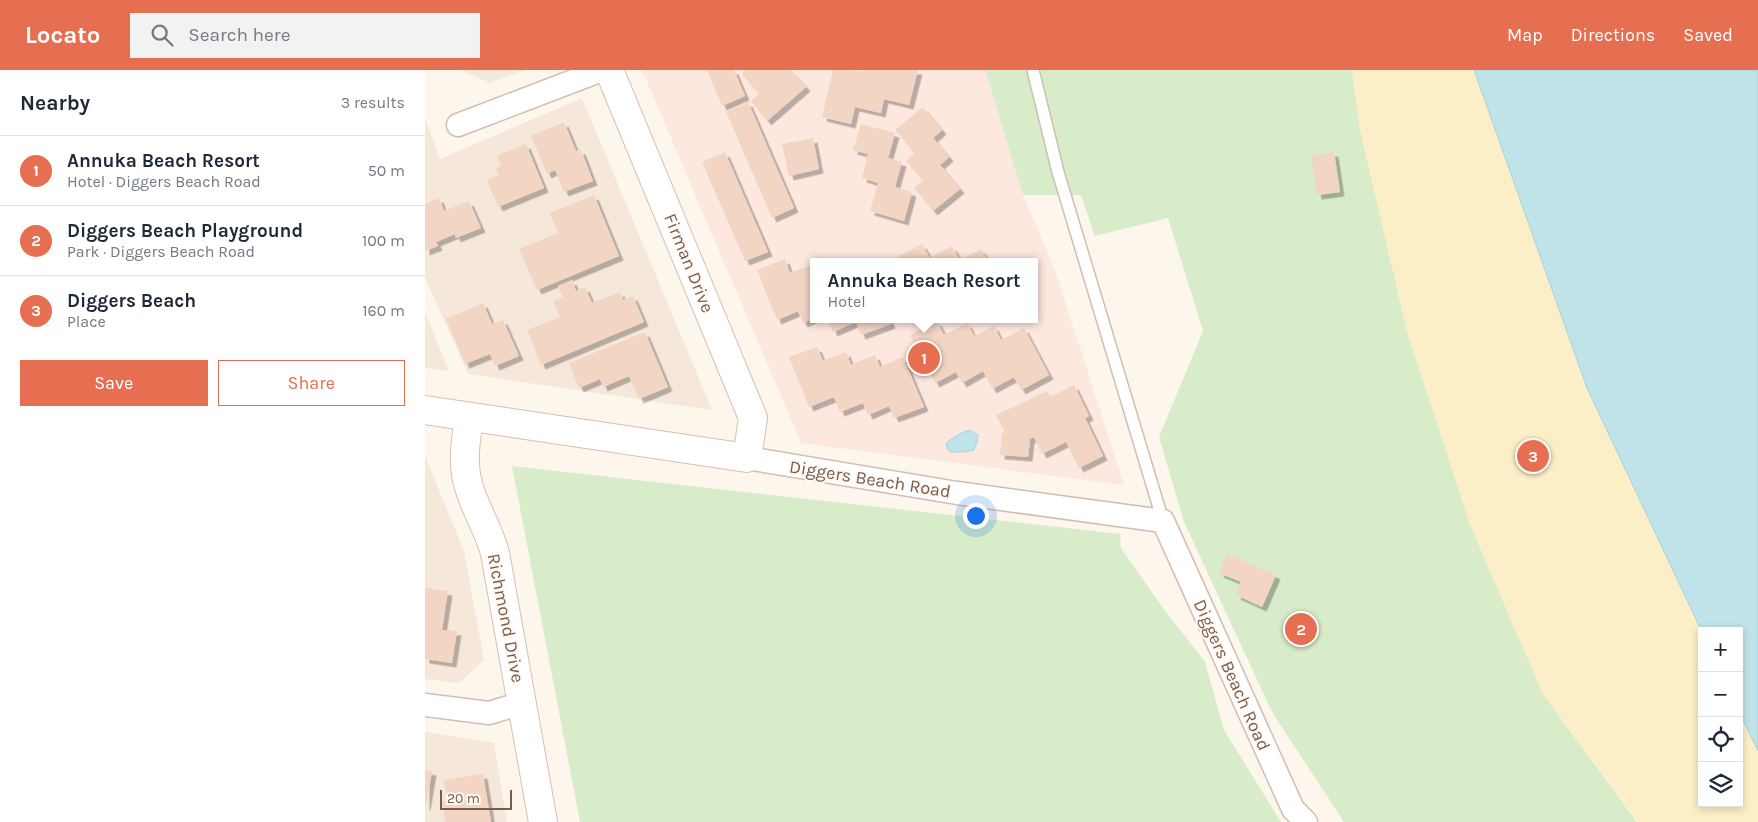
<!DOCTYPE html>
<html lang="en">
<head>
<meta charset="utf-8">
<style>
	body { margin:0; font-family:Karla,sans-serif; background:#f2f2f3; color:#1f2937 }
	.controls { position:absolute; right:15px; bottom:15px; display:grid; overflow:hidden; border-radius:0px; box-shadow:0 2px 8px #0003 }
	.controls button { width:45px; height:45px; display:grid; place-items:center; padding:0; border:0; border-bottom:1px solid #e0e1e3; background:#fff; color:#1f2937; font:25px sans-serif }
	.scale { position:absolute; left:15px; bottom:12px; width:72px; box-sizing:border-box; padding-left:5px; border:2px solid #7a5c4d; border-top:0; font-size:14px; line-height:18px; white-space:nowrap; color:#7a5c4d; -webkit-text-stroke:4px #fffaf3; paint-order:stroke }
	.you { position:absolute; left:550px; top:445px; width:18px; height:18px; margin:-12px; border:4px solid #fff; border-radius:50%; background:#1a73e8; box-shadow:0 0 0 8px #1a73e833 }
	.badge { display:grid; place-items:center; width:32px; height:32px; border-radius:50%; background:#e76f51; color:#fff; font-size:16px; font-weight:700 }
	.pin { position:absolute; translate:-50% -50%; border:2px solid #fff; box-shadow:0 1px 5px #0006 }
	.popup { position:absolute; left:385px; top:188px; width:228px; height:65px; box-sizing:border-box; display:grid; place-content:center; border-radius:0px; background:#fff; filter:drop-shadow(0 1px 4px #0005); font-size:16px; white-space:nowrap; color:#747a83 }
	.popup b { font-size:19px; color:#1f2937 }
	.popup::after { content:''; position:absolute; left:50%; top:100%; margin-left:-10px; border:10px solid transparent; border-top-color:#fff }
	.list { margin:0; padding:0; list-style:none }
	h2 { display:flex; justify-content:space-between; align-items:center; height:65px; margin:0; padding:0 20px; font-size:21px }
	h2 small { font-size:16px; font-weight:400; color:#747a83 }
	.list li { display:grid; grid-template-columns:32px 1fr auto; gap:15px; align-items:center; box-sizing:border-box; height:70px; padding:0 20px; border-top:1px solid #e0e1e3 }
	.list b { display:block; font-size:19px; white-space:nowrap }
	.list p { margin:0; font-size:16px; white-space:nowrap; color:#747a83 }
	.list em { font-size:16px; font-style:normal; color:#747a83 }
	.actions { display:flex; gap:10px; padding:15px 20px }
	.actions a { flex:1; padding:11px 0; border:1px solid #e76f51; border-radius:0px; text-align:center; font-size:18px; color:#e76f51 }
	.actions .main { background:#e76f51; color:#fff }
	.icon { flex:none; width:28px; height:28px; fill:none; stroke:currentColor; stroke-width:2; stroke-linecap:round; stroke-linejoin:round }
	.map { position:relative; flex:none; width:1333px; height:752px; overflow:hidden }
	header { display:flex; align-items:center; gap:30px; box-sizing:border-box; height:70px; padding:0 25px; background:#e76f51; color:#fff }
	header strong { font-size:24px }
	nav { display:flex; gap:28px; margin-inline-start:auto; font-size:18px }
	.search { width:350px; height:45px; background:#f2f2f3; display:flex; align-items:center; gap:12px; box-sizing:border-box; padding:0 18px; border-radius:0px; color:#747a83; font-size:19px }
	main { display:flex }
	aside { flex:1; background:#fff }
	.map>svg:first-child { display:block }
	.residential { fill:#f5e8da }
	.commercial { fill:#fde8e0; fill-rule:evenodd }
	.green { fill:#d8ecc9 }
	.sand { fill:#fcefc7 }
	.water { fill:#bfe3e8; stroke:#a5d3da }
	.building { fill:#f3d5c3; filter:url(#shadow) }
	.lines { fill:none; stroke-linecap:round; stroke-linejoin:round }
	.lane-casing { stroke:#d1beb0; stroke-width:14 }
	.street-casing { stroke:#d1beb0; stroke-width:25 }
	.secondary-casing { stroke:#d6c0b0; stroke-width:30 }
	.lane { stroke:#fff; stroke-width:11 }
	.street { stroke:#fff; stroke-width:22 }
	.secondary { stroke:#fff; stroke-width:28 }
	.labels { text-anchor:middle; stroke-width:4; stroke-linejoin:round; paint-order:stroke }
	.street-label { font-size:18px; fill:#7a5c4d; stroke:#fffaf3 }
</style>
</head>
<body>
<header>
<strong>Locato</strong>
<div class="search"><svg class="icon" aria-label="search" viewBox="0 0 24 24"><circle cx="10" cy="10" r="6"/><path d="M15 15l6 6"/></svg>Search here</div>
<nav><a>Map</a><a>Directions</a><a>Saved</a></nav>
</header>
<main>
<aside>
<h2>Nearby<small>3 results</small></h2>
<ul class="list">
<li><span class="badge">1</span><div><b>Annuka Beach Resort</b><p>Hotel · Diggers Beach Road</p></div><em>50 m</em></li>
<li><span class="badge">2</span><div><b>Diggers Beach Playground</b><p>Park · Diggers Beach Road</p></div><em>100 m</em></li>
<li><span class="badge">3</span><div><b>Diggers Beach</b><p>Place</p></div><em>160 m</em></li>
</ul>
<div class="actions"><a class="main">Save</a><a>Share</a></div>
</aside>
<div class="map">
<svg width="1333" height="752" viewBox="0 0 1333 752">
	<defs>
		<filter id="shadow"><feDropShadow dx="4.5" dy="4.5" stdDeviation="0" flood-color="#0004"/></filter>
	</defs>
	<rect width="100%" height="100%" fill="#fdf6ec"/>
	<g class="residential">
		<path d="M 36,0 L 100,0 L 65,13 Z"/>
		<path d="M 157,28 L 287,340 L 43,304 L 0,207 L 0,48 L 15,89 Z"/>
		<path d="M 0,242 L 24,301 L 0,298 Z"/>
		<path d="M 0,386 L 39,481 L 59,590 L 34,613 L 0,609 Z"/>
		<path d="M 0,662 L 69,673 L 82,752 L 0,752 Z"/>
	</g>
	<path class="commercial" d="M 217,0 L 560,0 L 598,125 L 631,203 L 699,415 L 376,373 ZM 389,192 L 609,192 L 609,249 L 389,249 Z"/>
	<g class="green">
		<path d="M 560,0 L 927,0 L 935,59 L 982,261 L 1045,454 L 1118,624 L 1212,752 L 919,752 L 847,642 L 759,452 L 734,367 L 778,261 L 743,148 L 670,166 L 656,125 L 598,125 Z"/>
		<path d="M 87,396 L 695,464 L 696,478 L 738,538 L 780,592 L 799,660 L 856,752 L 155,752 Z"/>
	</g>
	<path class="sand" d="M 927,0 L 1049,0 L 1162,318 L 1277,562 L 1277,733 L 1314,733 L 1314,642 L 1333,681 L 1333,752 L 1213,752 L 1118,624 L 1045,454 L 982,261 L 935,59 Z"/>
	<g class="water">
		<path d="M 1049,0 L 1333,0 L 1333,681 L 1314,642 L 1314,561 L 1277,561 L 1277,562 L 1162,318 Z"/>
		<path d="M 544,360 L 553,365 L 552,372 L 549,380 L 540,382 L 525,382 L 522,378 L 521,373 L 534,364 Z"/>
	</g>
	<g class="building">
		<path d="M 282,0 L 309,0 L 320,26 L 297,36 Z"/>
		<path d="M 321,0 L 366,0 L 381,17 L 342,51 L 326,31 L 334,24 L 317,4 Z"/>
		<path d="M 408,0 L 428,0 L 438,2 L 438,0 L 493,0 L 484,35 L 459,29 L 456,43 L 430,37 L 426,54 L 397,47 Z"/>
		<path d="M 323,32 L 369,138 L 347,148 L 301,42 Z"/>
		<path d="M 498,37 L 517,60 L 508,68 L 524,87 L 515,95 L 535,119 L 508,141 L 489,118 L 498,111 L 481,91 L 489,83 L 470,60 Z"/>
		<path d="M 139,52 L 151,81 L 156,80 L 168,111 L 139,122 L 130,100 L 122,104 L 106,66 Z"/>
		<path d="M 436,54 L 470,63 L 463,88 L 477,92 L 470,117 L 487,122 L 479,151 L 445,141 L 453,113 L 437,108 L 443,84 L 428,80 Z"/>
		<path d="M 388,68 L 394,99 L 364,106 L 357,74 Z"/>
		<path d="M 101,74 L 119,118 L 73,137 L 62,110 L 74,105 L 71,98 L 76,96 L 72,86 Z"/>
		<path d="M 300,82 L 343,182 L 320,191 L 277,92 Z"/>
		<path d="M 909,82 L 915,122 L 892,125 L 886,86 Z"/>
		<path d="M 169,125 L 194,186 L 112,220 L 94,179 L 133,163 L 125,143 Z"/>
		<path d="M 14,128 L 19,141 L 44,131 L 56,158 L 31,168 L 30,164 L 11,172 L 13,176 L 0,181 L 0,134 Z"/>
		<path d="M 497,174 L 505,188 L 527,176 L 535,190 L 556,179 L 564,192 L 473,192 L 471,188 Z"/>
		<path d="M 360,189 L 365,203 L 389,194 L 389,248 L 378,253 L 373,241 L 352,250 L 332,200 Z"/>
		<path d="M 147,210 L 151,221 L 160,217 L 167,233 L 195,222 L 198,230 L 208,226 L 219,252 L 116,295 L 102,260 L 135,247 L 128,231 L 138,227 L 133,216 Z"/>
		<path d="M 58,233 L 67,254 L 78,250 L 94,286 L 70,296 L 65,284 L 40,294 L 21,249 Z"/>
		<path d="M 403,249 L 464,249 L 466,254 L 436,265 L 431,252 L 408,262 Z"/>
		<path d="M 512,251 L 519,265 L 542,253 L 549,266 L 569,256 L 576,270 L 599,258 L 624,305 L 596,320 L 589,307 L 567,319 L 558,301 L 537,313 L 531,302 L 510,313 L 485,265 Z"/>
		<path d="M 220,262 L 243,317 L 214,329 L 204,306 L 178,317 L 175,309 L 154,318 L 144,293 Z"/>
		<path d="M 392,277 L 398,291 L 421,282 L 426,295 L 450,285 L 455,297 L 478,287 L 499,337 L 469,348 L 464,336 L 443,345 L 438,333 L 415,342 L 409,327 L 384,337 L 364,287 Z"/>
		<path d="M 649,315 L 664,346 L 660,348 L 678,386 L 654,398 L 641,372 L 617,384 L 609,367 L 605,369 L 603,387 L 575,385 L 577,363 L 580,363 L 571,345 L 622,321 L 625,327 Z"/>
		<path d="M 802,484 L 851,505 L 837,537 L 811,525 L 816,512 L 794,503 Z"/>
		<path d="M 0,518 L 23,521 L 17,560 L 32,561 L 27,593 L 0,589 Z"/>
		<path d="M 0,700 L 7,701 L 1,736 L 0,736 Z"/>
		<path d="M 58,704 L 66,752 L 20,752 L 17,731 L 22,731 L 19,710 Z"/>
	</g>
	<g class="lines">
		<defs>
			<path id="lane" d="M 608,0 L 633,102 L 738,451"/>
			<g id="street">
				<path d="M 33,55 L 177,0"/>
				<path d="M 322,388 L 532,423 L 738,451 L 868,739 L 881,752"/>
				<path d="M 0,635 L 64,643 L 97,633"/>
			</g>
			<g id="secondary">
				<path d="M 0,340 L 322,388 L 328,348 L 184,0"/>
				<path d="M 44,347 C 42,363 39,378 40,394 C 41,426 62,453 70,483 L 118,752"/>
			</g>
		</defs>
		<use href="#lane" class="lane-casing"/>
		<use href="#street" class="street-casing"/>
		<use href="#secondary" class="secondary-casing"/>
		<use href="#lane" class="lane"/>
		<use href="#street" class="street"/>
		<use href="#secondary" class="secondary"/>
	</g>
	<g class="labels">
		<g class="street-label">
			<text transform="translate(264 193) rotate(68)" y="6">Firman Drive</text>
			<text transform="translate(445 409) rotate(9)" y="6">Diggers Beach Road</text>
			<text transform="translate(81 548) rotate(79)" y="6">Richmond Drive</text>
			<text transform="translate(807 605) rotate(66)" y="6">Diggers Beach Road</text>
		</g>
	</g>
</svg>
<div class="controls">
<button>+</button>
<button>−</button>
<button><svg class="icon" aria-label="locate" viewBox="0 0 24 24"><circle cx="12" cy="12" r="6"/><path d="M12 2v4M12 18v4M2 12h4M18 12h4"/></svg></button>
<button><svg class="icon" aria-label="layers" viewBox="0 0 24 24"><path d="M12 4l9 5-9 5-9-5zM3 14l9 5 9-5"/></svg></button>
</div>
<div class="scale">20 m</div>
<div class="you"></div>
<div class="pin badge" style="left:499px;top:288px">1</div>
<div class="popup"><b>Annuka Beach Resort</b>Hotel</div>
<div class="pin badge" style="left:876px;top:559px">2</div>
<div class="pin badge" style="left:1108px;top:386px">3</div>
</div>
</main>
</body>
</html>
